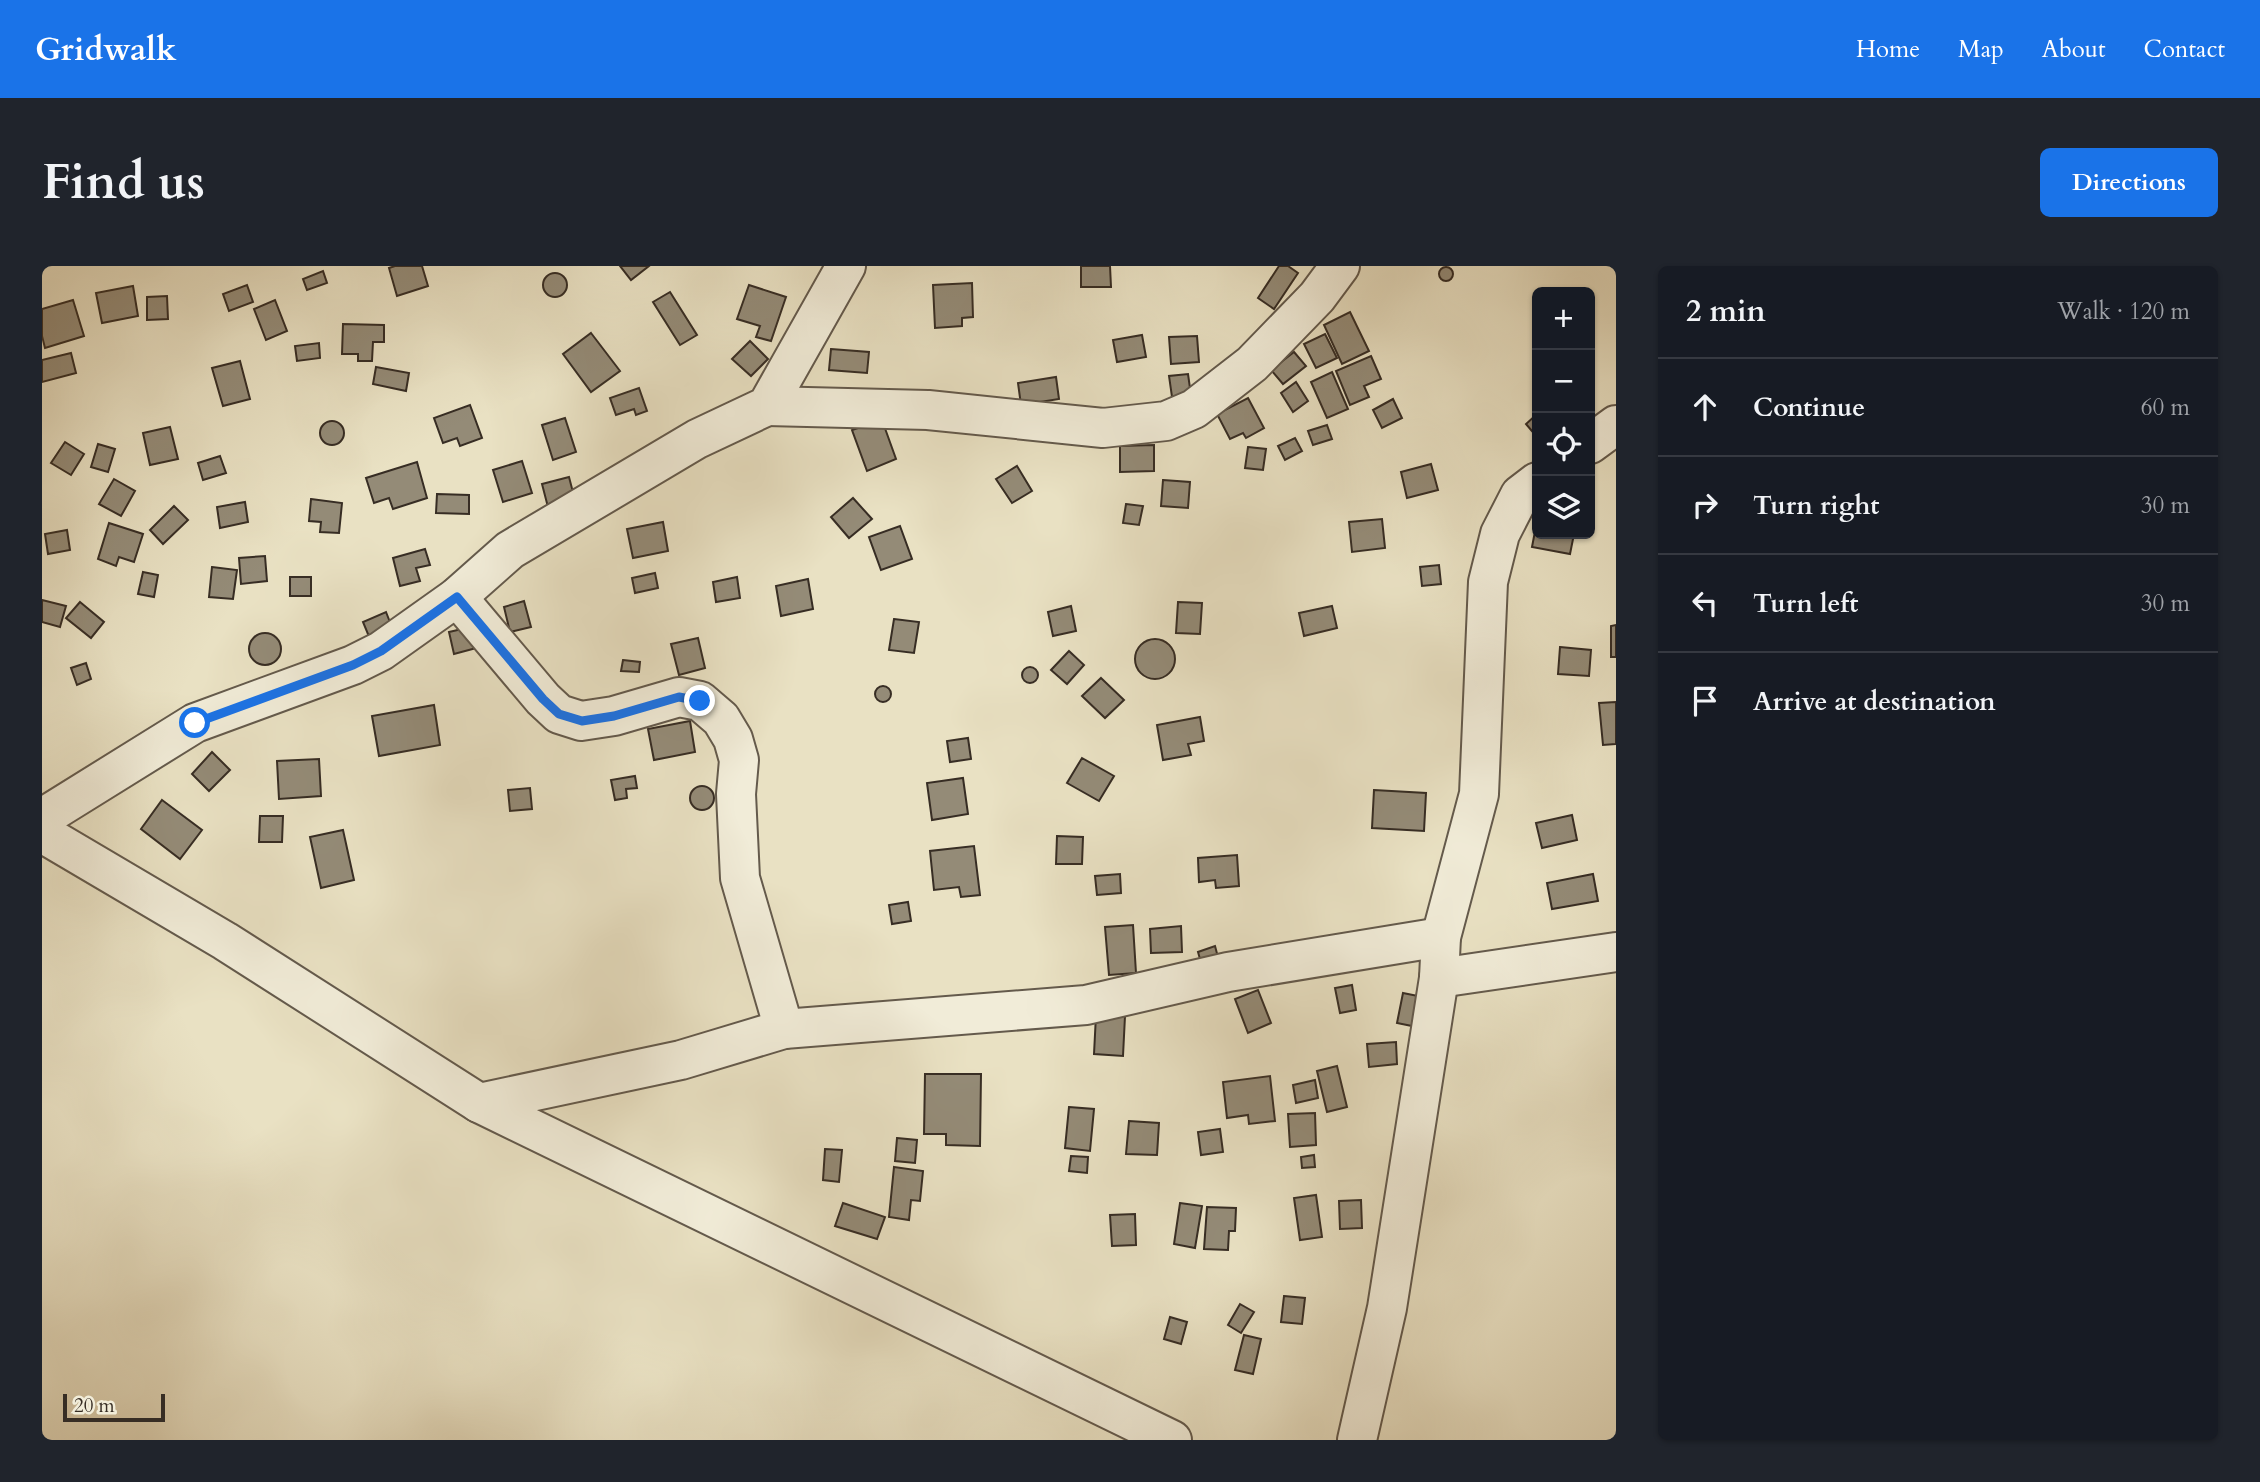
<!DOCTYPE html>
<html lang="en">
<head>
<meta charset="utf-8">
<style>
	body { margin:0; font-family:Cardo,serif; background:#20242c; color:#f1f3f6 }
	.controls { position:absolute; right:21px; top:21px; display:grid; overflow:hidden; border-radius:10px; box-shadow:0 2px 5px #0004 }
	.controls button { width:63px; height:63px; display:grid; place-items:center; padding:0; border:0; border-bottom:2px solid #363941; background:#171b24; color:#f1f3f6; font:35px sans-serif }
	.scale { position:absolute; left:21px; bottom:18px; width:102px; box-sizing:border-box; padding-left:7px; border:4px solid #372d24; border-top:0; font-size:19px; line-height:24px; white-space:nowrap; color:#372d24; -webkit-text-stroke:5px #f1ecd8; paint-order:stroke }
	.stop { position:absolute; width:21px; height:21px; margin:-16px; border:5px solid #1a73e8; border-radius:50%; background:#fff }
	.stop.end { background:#1a73e8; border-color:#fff; box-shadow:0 2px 7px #0008 }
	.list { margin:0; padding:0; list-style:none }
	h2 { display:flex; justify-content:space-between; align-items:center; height:91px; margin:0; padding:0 28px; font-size:30px }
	h2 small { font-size:23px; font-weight:400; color:#9ea1a6 }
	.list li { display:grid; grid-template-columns:46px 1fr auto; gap:21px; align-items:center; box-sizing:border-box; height:98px; padding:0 28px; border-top:2px solid #363941 }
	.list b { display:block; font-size:26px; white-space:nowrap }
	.list em { font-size:23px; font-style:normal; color:#9ea1a6 }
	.icon { flex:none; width:38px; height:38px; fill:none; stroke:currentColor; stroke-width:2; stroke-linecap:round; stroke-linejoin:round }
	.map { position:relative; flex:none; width:1574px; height:1174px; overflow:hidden; border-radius:10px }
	header { display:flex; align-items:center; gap:42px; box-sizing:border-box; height:98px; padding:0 35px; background:#1a73e8; color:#fff }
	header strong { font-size:33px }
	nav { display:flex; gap:38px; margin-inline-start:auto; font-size:24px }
	.intro { display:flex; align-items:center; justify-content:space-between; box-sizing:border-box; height:168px; padding:0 42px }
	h1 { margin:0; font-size:49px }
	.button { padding:18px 32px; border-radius:10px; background:#1a73e8; color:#fff; font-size:24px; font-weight:700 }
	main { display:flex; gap:42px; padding:0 42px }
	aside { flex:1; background:#171b24; border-radius:10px; box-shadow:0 2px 5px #0004 }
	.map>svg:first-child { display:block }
	.building { fill:#948b77; stroke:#372d24; stroke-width:2 }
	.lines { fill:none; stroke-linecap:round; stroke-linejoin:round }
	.minor-casing { stroke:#645a4c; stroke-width:42 }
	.minor { stroke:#f1ecd8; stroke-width:38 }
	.route { stroke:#1a73e8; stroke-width:9 }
</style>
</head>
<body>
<header>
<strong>Gridwalk</strong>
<nav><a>Home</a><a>Map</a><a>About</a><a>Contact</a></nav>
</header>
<div class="intro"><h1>Find us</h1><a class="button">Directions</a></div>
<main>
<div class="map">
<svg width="1574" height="1174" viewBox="0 0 1574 1174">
	<rect width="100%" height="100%" fill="#e9e1c3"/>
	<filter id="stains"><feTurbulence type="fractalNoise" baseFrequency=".00286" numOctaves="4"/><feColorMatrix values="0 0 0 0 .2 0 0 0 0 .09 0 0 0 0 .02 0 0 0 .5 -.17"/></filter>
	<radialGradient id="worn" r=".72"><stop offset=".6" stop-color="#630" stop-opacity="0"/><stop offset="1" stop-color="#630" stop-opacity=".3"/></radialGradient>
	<g class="building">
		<path d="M 353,0 L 380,0 L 386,20 L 355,30 L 347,2 Z"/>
		<path d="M 578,0 L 607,0 L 589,14 Z"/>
		<path d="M 1039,0 L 1068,0 L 1069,21 L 1039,21 Z"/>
		<path d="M 1237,0 L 1246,0 L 1256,7 L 1232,43 L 1216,32 Z"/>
		<circle cx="1404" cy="8" r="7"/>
		<path d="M 281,5 L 285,17 L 265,24 L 261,13 Z"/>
		<circle cx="513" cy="19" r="12"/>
		<path d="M 930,17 L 931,51 L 920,52 L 920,60 L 893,62 L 891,19 Z"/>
		<path d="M 205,19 L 211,36 L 187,45 L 181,28 Z"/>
		<path d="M 707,19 L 744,31 L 729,75 L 714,71 L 718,60 L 695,53 Z"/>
		<path d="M 91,20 L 96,50 L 60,57 L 54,27 Z"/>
		<path d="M 628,26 L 655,69 L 638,79 L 611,36 Z"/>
		<path d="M 125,30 L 126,53 L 105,54 L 105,31 Z"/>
		<path d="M 31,34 L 42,70 L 3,82 L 0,70 L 0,43 Z"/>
		<path d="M 233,34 L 245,65 L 224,74 L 212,43 Z"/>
		<path d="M 1308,46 L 1327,85 L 1300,98 L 1282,59 Z"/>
		<path d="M 301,58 L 342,59 L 342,76 L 331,76 L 330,95 L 316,95 L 316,88 L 300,88 Z"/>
		<path d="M 549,67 L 578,105 L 549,126 L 521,88 Z"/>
		<path d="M 1283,68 L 1295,92 L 1274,102 L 1262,78 Z"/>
		<path d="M 1100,69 L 1104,91 L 1075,96 L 1071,74 Z"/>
		<path d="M 1155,70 L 1157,96 L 1129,98 L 1127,71 Z"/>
		<path d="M 708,75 L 726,93 L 709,110 L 690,93 Z"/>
		<path d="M 277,77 L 278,92 L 255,95 L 253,80 Z"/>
		<path d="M 789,83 L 827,86 L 825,107 L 787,104 Z"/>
		<path d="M 1252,86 L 1264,100 L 1241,118 L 1229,104 Z"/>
		<path d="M 29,87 L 34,107 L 0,116 L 0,94 Z"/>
		<path d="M 1329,90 L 1339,113 L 1322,120 L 1327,131 L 1308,139 L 1294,105 Z"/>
		<path d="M 198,95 L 208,133 L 181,140 L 170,102 Z"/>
		<path d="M 334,101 L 367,107 L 364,125 L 331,118 Z"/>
		<path d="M 1290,106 L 1306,143 L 1285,152 L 1269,116 Z"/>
		<path d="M 1146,108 L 1149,129 L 1130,131 L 1127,110 Z"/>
		<path d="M 1014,111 L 1017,133 L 979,139 L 976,117 Z"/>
		<path d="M 1254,116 L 1266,135 L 1251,146 L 1239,127 Z"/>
		<path d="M 597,122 L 605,145 L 594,149 L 592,143 L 574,149 L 568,132 Z"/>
		<path d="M 1206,132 L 1222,162 L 1204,172 L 1201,167 L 1188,173 L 1175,148 Z"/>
		<path d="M 1351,133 L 1360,152 L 1340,162 L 1331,144 Z"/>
		<path d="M 428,139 L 440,172 L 418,180 L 415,172 L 401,177 L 392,152 Z"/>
		<path d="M 1495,148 L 1495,171 L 1484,158 Z"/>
		<path d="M 523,152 L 534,186 L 511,194 L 500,159 Z"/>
		<path d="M 840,154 L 854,193 L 825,205 L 810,164 Z"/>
		<circle cx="290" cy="167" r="12"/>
		<path d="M 1285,159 L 1290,173 L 1271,179 L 1266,165 Z"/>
		<path d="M 128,161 L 136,193 L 108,199 L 101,167 Z"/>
		<path d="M 1253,172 L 1260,185 L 1243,194 L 1236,180 Z"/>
		<path d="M 23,176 L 42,188 L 29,209 L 9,197 Z"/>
		<path d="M 56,178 L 73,183 L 66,206 L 49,201 Z"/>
		<path d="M 1112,179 L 1112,205 L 1078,206 L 1078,180 Z"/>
		<path d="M 1206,181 L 1224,183 L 1221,204 L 1203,202 Z"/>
		<path d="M 178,190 L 184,207 L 161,214 L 156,197 Z"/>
		<path d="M 480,195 L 490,227 L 461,236 L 451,204 Z"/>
		<path d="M 375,196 L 385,232 L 351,243 L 347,232 L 332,237 L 324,212 Z"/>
		<path d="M 1389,198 L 1396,224 L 1365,232 L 1359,206 Z"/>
		<path d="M 975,200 L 990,225 L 970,237 L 954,213 Z"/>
		<path d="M 527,211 L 534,238 L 507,245 L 500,218 Z"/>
		<path d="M 72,213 L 93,225 L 79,250 L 57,238 Z"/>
		<path d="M 1121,214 L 1148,216 L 1146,242 L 1119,240 Z"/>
		<path d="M 395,228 L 427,229 L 427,248 L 394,247 Z"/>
		<path d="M 811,232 L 830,253 L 807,272 L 789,251 Z"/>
		<path d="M 269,233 L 300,237 L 297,267 L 278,266 L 279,256 L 267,255 Z"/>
		<path d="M 203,236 L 206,256 L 178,262 L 175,241 Z"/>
		<path d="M 1084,238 L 1101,240 L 1097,259 L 1081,257 Z"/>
		<path d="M 132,240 L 146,254 L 121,278 L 108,264 Z"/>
		<path d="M 1340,253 L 1343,282 L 1310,286 L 1307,256 Z"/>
		<path d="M 1495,255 L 1495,268 L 1532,268 L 1528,288 L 1490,281 Z"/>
		<path d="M 621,256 L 626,285 L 591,292 L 585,263 Z"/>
		<path d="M 67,257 L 101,268 L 92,296 L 77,291 L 74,300 L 56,293 Z"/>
		<path d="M 858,260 L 870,293 L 839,304 L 827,271 Z"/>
		<path d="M 25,264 L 28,284 L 6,288 L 3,268 Z"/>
		<path d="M 383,283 L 388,299 L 374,302 L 378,315 L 358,320 L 351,292 Z"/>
		<path d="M 223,290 L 225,315 L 199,318 L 197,292 Z"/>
		<path d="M 1397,299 L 1399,318 L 1380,320 L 1378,301 Z"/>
		<path d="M 170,301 L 195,304 L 191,333 L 167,331 Z"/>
		<path d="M 101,306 L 116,309 L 112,331 L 96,328 Z"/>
		<path d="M 613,307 L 616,322 L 593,327 L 590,312 Z"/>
		<rect x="248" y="311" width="21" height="19"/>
		<path d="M 695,311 L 698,332 L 674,336 L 671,316 Z"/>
		<path d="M 766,313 L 771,343 L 739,350 L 734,320 Z"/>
		<path d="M 0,334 L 24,340 L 18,361 L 0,356 Z"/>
		<path d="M 482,335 L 489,361 L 468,366 L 462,341 Z"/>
		<path d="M 38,336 L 62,356 L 49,372 L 24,352 Z"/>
		<path d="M 1136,336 L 1160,337 L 1158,368 L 1134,367 Z"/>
		<path d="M 1029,340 L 1034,365 L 1011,370 L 1006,346 Z"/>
		<path d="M 1290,340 L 1295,362 L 1262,370 L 1257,347 Z"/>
		<path d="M 344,346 L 351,364 L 328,373 L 321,356 Z"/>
		<path d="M 852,353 L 877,356 L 872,387 L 847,384 Z"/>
		<path d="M 1574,359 L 1574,391 L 1569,391 L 1569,360 Z"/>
		<path d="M 433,360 L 438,381 L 412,388 L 407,366 Z"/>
		<circle cx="223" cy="383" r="16"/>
		<path d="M 656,372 L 663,402 L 637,409 L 629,378 Z"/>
		<circle cx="1113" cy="393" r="20"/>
		<path d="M 1518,381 L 1549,384 L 1547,410 L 1516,408 Z"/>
		<path d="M 1027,385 L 1042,399 L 1025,418 L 1009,404 Z"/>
		<path d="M 581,394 L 598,396 L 597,406 L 579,405 Z"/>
		<path d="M 44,397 L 49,413 L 35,419 L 29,402 Z"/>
		<circle cx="988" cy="409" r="8"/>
		<path d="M 1059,412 L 1082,434 L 1063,452 L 1040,430 Z"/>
		<circle cx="841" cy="428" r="8"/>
		<path d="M 1574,436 L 1574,478 L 1561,479 L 1557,437 Z"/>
		<path d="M 392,439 L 398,479 L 337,490 L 330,450 Z"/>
		<path d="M 1158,451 L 1162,475 L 1146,478 L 1149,489 L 1121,494 L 1115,459 Z"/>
		<path d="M 648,455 L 653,486 L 612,494 L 606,463 Z"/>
		<path d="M 926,472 L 929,493 L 908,496 L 905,475 Z"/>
		<path d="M 170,486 L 188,504 L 167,525 L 150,508 Z"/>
		<path d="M 1040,492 L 1072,510 L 1057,535 L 1025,517 Z"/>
		<path d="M 277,493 L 279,530 L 237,533 L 235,495 Z"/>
		<path d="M 593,510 L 595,522 L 584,523 L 585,532 L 573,534 L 569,514 Z"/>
		<path d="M 921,512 L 926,548 L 890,554 L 885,517 Z"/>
		<circle cx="660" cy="532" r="12"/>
		<path d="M 488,522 L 490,543 L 468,545 L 466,524 Z"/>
		<path d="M 1332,524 L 1384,527 L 1382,565 L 1330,562 Z"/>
		<path d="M 120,534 L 160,564 L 138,593 L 99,563 Z"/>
		<path d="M 1530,549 L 1535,574 L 1500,582 L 1494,557 Z"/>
		<path d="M 218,550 L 241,550 L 240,576 L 217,576 Z"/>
		<path d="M 301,564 L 312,614 L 279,622 L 268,571 Z"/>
		<path d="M 1015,570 L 1041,571 L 1040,598 L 1014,598 Z"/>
		<path d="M 932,580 L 938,629 L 919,631 L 917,621 L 892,624 L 888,585 Z"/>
		<path d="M 1195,589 L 1197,620 L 1174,622 L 1173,614 L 1157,616 L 1156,592 Z"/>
		<path d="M 1078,608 L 1079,627 L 1055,629 L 1053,610 Z"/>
		<path d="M 1551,608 L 1556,635 L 1510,643 L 1505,617 Z"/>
		<path d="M 866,636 L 869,655 L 850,658 L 847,639 Z"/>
		<path d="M 1091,659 L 1094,707 L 1067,709 L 1063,661 Z"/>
		<path d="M 1139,660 L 1140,686 L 1109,687 L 1108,663 Z"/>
		<path d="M 1173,680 L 1177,695 L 1160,700 L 1156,686 Z"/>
		<path d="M 1310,719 L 1314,744 L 1298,747 L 1293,722 Z"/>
		<path d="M 1216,724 L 1229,757 L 1206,767 L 1193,733 Z"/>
		<path d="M 1361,727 L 1376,730 L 1370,760 L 1355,757 Z"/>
		<path d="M 1054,749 L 1083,750 L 1081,790 L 1052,788 Z"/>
		<path d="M 1354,776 L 1355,798 L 1327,801 L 1325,778 Z"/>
		<path d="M 1295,800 L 1305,841 L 1285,846 L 1275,805 Z"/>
		<path d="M 883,808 L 939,808 L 938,880 L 904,879 L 904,868 L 882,868 Z"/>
		<path d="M 1228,810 L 1233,855 L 1207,858 L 1206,849 L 1185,852 L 1181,816 Z"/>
		<path d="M 1273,814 L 1276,832 L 1254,837 L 1251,819 Z"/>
		<path d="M 1027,841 L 1052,843 L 1048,885 L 1023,882 Z"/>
		<path d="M 1273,847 L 1274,879 L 1248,881 L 1246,848 Z"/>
		<path d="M 1087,855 L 1117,857 L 1115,889 L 1084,888 Z"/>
		<path d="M 1178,863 L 1181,886 L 1159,889 L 1156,866 Z"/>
		<path d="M 855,872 L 875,874 L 873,897 L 853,895 Z"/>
		<path d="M 783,883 L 800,884 L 797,916 L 781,914 Z"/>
		<path d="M 1272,889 L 1273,901 L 1260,902 L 1259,891 Z"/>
		<path d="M 1029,890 L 1046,891 L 1045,907 L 1027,905 Z"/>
		<path d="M 852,901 L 881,905 L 878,935 L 869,934 L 867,954 L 847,951 Z"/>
		<path d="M 1274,929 L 1280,971 L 1258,974 L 1252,932 Z"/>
		<path d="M 1319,934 L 1320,962 L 1298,963 L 1297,935 Z"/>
		<path d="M 801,937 L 843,951 L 835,973 L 793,960 Z"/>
		<path d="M 1138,937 L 1160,940 L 1153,982 L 1132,978 Z"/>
		<path d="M 1165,941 L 1194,942 L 1193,965 L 1187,965 L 1186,984 L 1162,983 Z"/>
		<path d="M 1093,948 L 1094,979 L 1070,980 L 1068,949 Z"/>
		<path d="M 1242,1030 L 1263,1032 L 1260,1058 L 1239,1056 Z"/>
		<path d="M 1198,1038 L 1212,1046 L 1199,1067 L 1186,1059 Z"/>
		<path d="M 1128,1051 L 1145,1056 L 1139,1078 L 1122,1073 Z"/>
		<path d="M 1202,1069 L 1219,1073 L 1211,1108 L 1193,1104 Z"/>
	</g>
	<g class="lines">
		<defs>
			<g id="minor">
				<path d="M 725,140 L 886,144 L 1061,162 L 1124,155 L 1152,143 L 1210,98 L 1275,31 L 1298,0"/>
				<path d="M 1548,178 L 1574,159"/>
				<path d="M 415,331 L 501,433 L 517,448 L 539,455 L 572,450 L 637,431 L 658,435 L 679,453 L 691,473 L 697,494 L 694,528 L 698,612 L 742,763"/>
				<path d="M 0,552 L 153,457 L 311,399 L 339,385 L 415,331 L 468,284 L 655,173 L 725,140 L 804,0"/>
				<path d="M 0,567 L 183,675 L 437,837 L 1130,1174"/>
				<path d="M 1397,712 L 1574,686"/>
				<path d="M 437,837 L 639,794 L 742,763 L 1044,739 L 1186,706 L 1399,671"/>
				<path d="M 1315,1174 L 1345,1042 L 1397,712 L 1399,671 L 1437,528 L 1446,316 L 1458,268 L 1478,229 L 1495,216"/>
			</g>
		</defs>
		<use href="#minor" class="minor-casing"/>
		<use href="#minor" class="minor"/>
	</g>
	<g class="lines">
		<path class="route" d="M 153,457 L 311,399 L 339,385 L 415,331 L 501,433 L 517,448 L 540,455 L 572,450 L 637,431 L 658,435"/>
	</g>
	<rect width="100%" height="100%" filter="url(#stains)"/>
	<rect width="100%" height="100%" fill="url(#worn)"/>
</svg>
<div class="controls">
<button>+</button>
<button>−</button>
<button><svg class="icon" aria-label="locate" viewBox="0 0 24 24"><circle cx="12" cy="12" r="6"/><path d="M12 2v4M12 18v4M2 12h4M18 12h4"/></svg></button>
<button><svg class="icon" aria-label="layers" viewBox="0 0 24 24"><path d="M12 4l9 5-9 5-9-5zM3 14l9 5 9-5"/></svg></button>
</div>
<div class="scale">20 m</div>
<div class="stop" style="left:153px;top:457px"></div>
<div class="stop end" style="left:658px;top:435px"></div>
</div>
<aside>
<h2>2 min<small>Walk · 120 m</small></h2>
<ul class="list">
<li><svg class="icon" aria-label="ahead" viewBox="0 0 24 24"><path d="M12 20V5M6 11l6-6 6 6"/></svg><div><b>Continue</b></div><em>60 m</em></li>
<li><svg class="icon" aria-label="right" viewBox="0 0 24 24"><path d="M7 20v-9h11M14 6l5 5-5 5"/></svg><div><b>Turn right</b></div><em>30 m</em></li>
<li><svg class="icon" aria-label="left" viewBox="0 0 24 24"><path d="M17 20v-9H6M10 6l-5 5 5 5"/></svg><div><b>Turn left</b></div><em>30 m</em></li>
<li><svg class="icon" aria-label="arrive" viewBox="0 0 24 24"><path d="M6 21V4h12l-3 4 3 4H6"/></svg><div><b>Arrive at destination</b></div></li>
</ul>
</aside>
</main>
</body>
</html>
